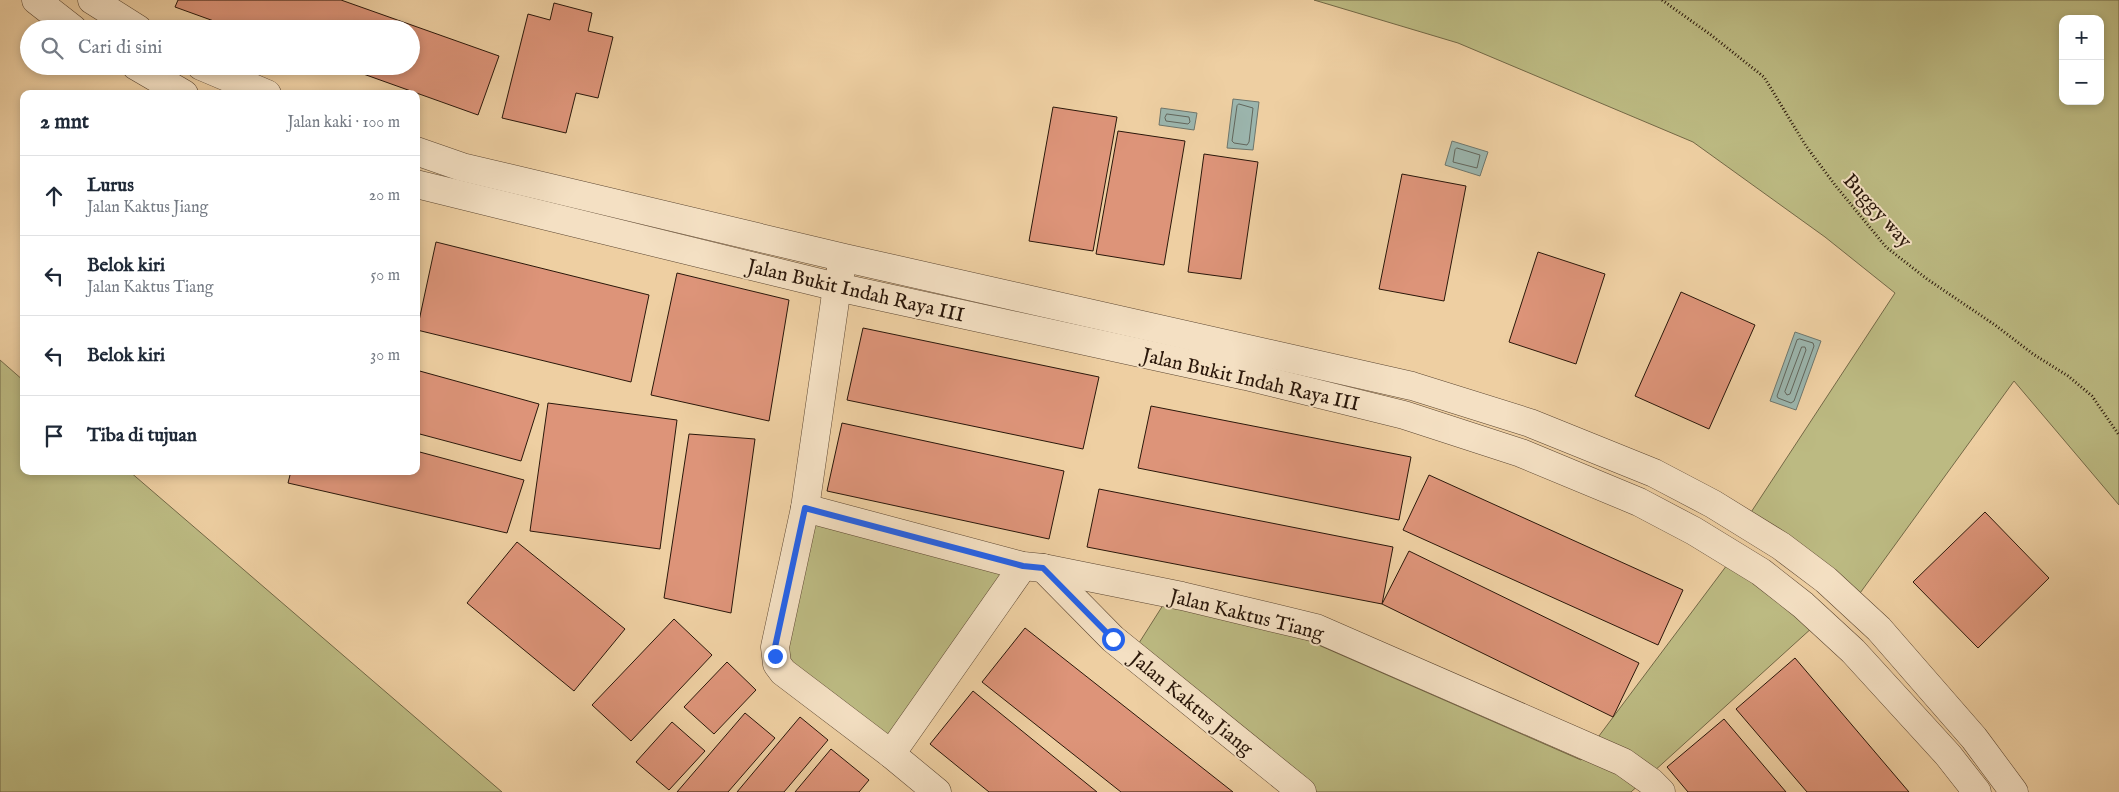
<!DOCTYPE html>
<html lang="id">
<head>
<meta charset="utf-8">
<style>
	body { margin:0; font-family:"IM FELL English",serif; background:#f2f2f3; color:#1f2937 }
	.controls { position:absolute; right:15px; top:15px; display:grid; overflow:hidden; border-radius:10px; box-shadow:0 2px 8px #0003 }
	.controls button { width:45px; height:45px; display:grid; place-items:center; padding:0; border:0; border-bottom:1px solid #e0e1e3; background:#fff; color:#1f2937; font:25px sans-serif }
	.stop { position:absolute; width:15px; height:15px; margin:-11px; border:4px solid #2563eb; border-radius:50%; background:#fff }
	.stop.end { background:#2563eb; border-color:#fff; box-shadow:0 1px 5px #0008 }
	.list { margin:0; padding:0; list-style:none }
	h2 { display:flex; justify-content:space-between; align-items:center; height:65px; margin:0; padding:0 20px; font-size:21px }
	h2 small { font-size:16px; font-weight:400; color:#747a83 }
	.list li { display:grid; grid-template-columns:32px 1fr auto; gap:15px; align-items:center; box-sizing:border-box; height:80px; padding:0 20px; border-top:1px solid #e0e1e3 }
	.list b { display:block; font-size:19px; white-space:nowrap }
	.list p { margin:0; font-size:16px; white-space:nowrap; color:#747a83 }
	.list em { font-size:16px; font-style:normal; color:#747a83 }
	.icon { flex:none; width:28px; height:28px; fill:none; stroke:currentColor; stroke-width:2; stroke-linecap:round; stroke-linejoin:round }
	.map { position:relative; flex:none; width:2119px; height:792px; overflow:hidden }
	.search { position:absolute; background:#fff; box-shadow:0 2px 8px #0003; left:20px; top:20px; width:400px; height:55px; display:flex; align-items:center; gap:12px; box-sizing:border-box; padding:0 18px; border-radius:28px; color:#747a83; font-size:19px }
	.panel { position:absolute; background:#fff; box-shadow:0 2px 8px #0003; left:20px; top:90px; width:400px; height:385px; border-radius:10px }
	.map>svg:first-child { display:block }
	.green { fill:#bcba82; stroke:#736846; fill-rule:evenodd }
	.water { fill:#9bb5ad; stroke:#6e766c }
	.lines { fill:none; stroke-linecap:round; stroke-linejoin:round }
	.shore { stroke:#62665c; stroke-width:1 }
	.building { fill:#dd9479; stroke:#2a170a }
	.minor-casing { stroke:#5b4530; stroke-width:29 }
	.path { stroke:#2a170a; stroke-width:3; stroke-dasharray:1 2.5; stroke-linecap:butt }
	.minor { stroke:#f4e0c3; stroke-width:28 }
	.route { stroke:#2563eb; stroke-width:6 }
	.labels { text-anchor:middle; stroke-width:4; stroke-linejoin:round; paint-order:stroke }
	.street-label { font-size:20px; fill:#2a170a; stroke:#f4e0c3 }
</style>
</head>
<body>
<div class="map">
<svg width="2119" height="792" viewBox="0 0 2119 792">
	<rect width="100%" height="100%" fill="#eecfa2"/>
	<filter id="stains"><feTurbulence type="fractalNoise" baseFrequency=".004" numOctaves="4"/><feColorMatrix values="0 0 0 0 .2 0 0 0 0 .09 0 0 0 0 .02 0 0 0 .5 -.17"/></filter>
	<radialGradient id="worn" r=".72"><stop offset=".6" stop-color="#630" stop-opacity="0"/><stop offset="1" stop-color="#630" stop-opacity=".3"/></radialGradient>
	<g class="green">
		<path d="M 1314,0 L 2119,0 L 2119,505 L 2014,381 L 1847,611 L 1740,529 L 1895,293 L 1825,237 L 1693,142 L 1458,43 ZM 2063,19 L 2100,19 L 2100,101 L 2063,101 Z"/>
		<path d="M 0,360 L 24,381 L 24,471 L 129,471 L 502,792 L 0,792 Z"/>
		<path d="M 797,503 L 1020,568 L 891,749 L 770,653 Z"/>
		<path d="M 1739,549 L 1824,617 L 1631,792 L 1309,792 L 1132,654 L 1165,602 L 1282,629 L 1581,760 Z"/>
	</g>
	<g class="water">
		<path d="M 1233,99 L 1259,102 L 1253,150 L 1227,148 Z"/>
		<path d="M 1161,108 L 1197,113 L 1194,130 L 1159,125 Z"/>
		<path d="M 1452,141 L 1488,152 L 1480,176 L 1445,165 Z"/>
		<path d="M 1795,332 L 1821,341 L 1796,410 L 1770,401 Z"/>
	</g>
	<g class="lines">
		<g class="shore">
			<path d="M 1239,104 L 1253,108 L 1249,142 L 1247,145 L 1234,143 L 1232,141 L 1237,106 Z"/>
			<path d="M 1167,114 L 1189,117 L 1190,122 L 1188,124 L 1166,121 L 1165,118 Z"/>
			<path d="M 1457,148 L 1480,155 L 1477,168 L 1453,162 L 1455,150 Z"/>
			<path d="M 1800,339 L 1813,343 L 1814,346 L 1794,401 L 1791,403 L 1778,398 L 1777,396 L 1797,340 Z"/>
			<path d="M 1802,347 L 1805,347 L 1806,350 L 1790,394 L 1787,395 L 1785,392 Z"/>
		</g>
	</g>
	<g class="building">
		<path d="M 178,0 L 341,0 L 499,56 L 478,115 L 341,66 L 411,66 L 411,29 L 236,29 L 175,7 Z"/>
		<path d="M 554,3 L 592,13 L 588,31 L 613,37 L 598,98 L 576,93 L 566,133 L 502,118 L 528,14 L 550,20 Z"/>
		<path d="M 1053,107 L 1117,117 L 1093,251 L 1029,241 Z"/>
		<path d="M 1118,131 L 1185,141 L 1164,265 L 1096,254 Z"/>
		<path d="M 1204,154 L 1258,162 L 1241,279 L 1188,272 Z"/>
		<path d="M 1402,174 L 1466,186 L 1444,301 L 1379,289 Z"/>
		<path d="M 436,242 L 649,295 L 631,382 L 417,330 Z"/>
		<path d="M 1538,252 L 1605,274 L 1576,364 L 1509,342 Z"/>
		<path d="M 677,273 L 789,300 L 769,421 L 651,395 Z"/>
		<path d="M 1681,292 L 1755,325 L 1709,429 L 1635,396 Z"/>
		<path d="M 863,328 L 1099,377 L 1083,449 L 847,400 Z"/>
		<path d="M 416,370 L 539,404 L 521,461 L 416,433 Z"/>
		<path d="M 548,403 L 677,420 L 660,549 L 530,531 Z"/>
		<path d="M 1151,406 L 1411,457 L 1399,520 L 1138,468 Z"/>
		<path d="M 842,423 L 1064,471 L 1049,539 L 827,491 Z"/>
		<path d="M 689,434 L 755,439 L 731,613 L 664,598 Z"/>
		<path d="M 416,451 L 524,480 L 507,533 L 288,483 L 291,471 L 416,471 Z"/>
		<path d="M 1429,475 L 1683,590 L 1658,645 L 1403,530 Z"/>
		<path d="M 1099,489 L 1393,547 L 1382,604 L 1087,547 Z"/>
		<path d="M 1985,512 L 2049,578 L 1978,648 L 1913,582 Z"/>
		<path d="M 517,542 L 625,629 L 574,691 L 467,603 Z"/>
		<path d="M 1409,551 L 1639,663 L 1613,717 L 1382,604 Z"/>
		<path d="M 674,619 L 712,655 L 631,741 L 592,705 Z"/>
		<path d="M 1025,628 L 1233,792 L 1121,792 L 982,682 Z"/>
		<path d="M 1795,658 L 1909,792 L 1807,792 L 1736,709 Z"/>
		<path d="M 727,662 L 756,690 L 714,734 L 684,707 Z"/>
		<path d="M 973,691 L 1097,792 L 989,792 L 930,744 Z"/>
		<path d="M 745,713 L 775,738 L 728,792 L 677,792 Z"/>
		<path d="M 800,717 L 828,740 L 784,792 L 737,792 Z"/>
		<path d="M 1724,719 L 1786,792 L 1688,792 L 1667,767 Z"/>
		<path d="M 672,722 L 705,751 L 669,790 L 636,762 Z"/>
		<path d="M 831,749 L 869,780 L 859,792 L 795,792 Z"/>
	</g>
	<g class="lines">
		<defs>
			<g id="minor">
				<path d="M 36,0 L 73,29"/>
				<path d="M 92,0 L 138,29"/>
				<path d="M 136,66 L 184,94"/>
				<path d="M 201,66 L 267,94"/>
				<path d="M 416,151 L 462,167 L 845,258 L 1412,386 L 1530,423 L 1654,473 L 1713,504 L 1781,546 L 1826,580 L 1879,629 L 1974,738 L 2014,792"/>
				<path d="M 416,184 L 837,287 L 1246,376 L 1404,415 L 1521,453 L 1639,502 L 1694,531 L 1761,572 L 1803,605 L 1853,651 L 1948,755 L 1977,792"/>
				<path d="M 841,270 L 837,287 L 805,508 L 775,647 L 777,664 L 783,672 L 891,754 L 937,792"/>
				<path d="M 805,508 L 1023,566 L 1043,568 L 1182,596 L 1316,628 L 1623,762 L 1651,782 L 1661,792"/>
				<path d="M 1043,568 L 1113,639 L 1302,792"/>
				<path d="M 891,754 L 1023,566"/>
			</g>
		</defs>
		<use href="#minor" class="minor-casing"/>
		<path class="path" d="M 1662,0 L 1711,35 L 1764,77 L 1806,146 L 1835,185 L 1886,247 L 1927,279 L 1995,325 L 2033,354 L 2068,376 L 2092,396 L 2119,435"/>
		<use href="#minor" class="minor"/>
	</g>
	<g class="lines">
		<path class="route" d="M 775,656 L 775,647 L 805,508 L 1023,566 L 1043,568 L 1113,639"/>
	</g>
	<g class="labels">
		<g class="street-label">
			<text transform="translate(1878 210) rotate(48)" y="7">Buggy way</text>
			<text transform="translate(856 290) rotate(13)" y="7">Jalan Bukit Indah Raya III</text>
			<text transform="translate(1251 379) rotate(13)" y="7">Jalan Bukit Indah Raya III</text>
			<text transform="translate(1247 614) rotate(14)" y="7">Jalan Kaktus Tiang</text>
			<text transform="translate(1192 703) rotate(39)" y="7">Jalan Kaktus Jiang</text>
		</g>
	</g>
	<rect width="100%" height="100%" filter="url(#stains)"/>
	<rect width="100%" height="100%" fill="url(#worn)"/>
</svg>
<div class="controls">
<button>+</button>
<button>−</button>
</div>
<div class="stop" style="left:1113px;top:639px"></div>
<div class="stop end" style="left:775px;top:656px"></div>
<div class="search"><svg class="icon" aria-label="search" viewBox="0 0 24 24"><circle cx="10" cy="10" r="6"/><path d="M15 15l6 6"/></svg>Cari di sini</div>
<section class="panel">
<h2>2 mnt<small>Jalan kaki · 100 m</small></h2>
<ul class="list">
<li><svg class="icon" aria-label="ahead" viewBox="0 0 24 24"><path d="M12 20V5M6 11l6-6 6 6"/></svg><div><b>Lurus</b><p>Jalan Kaktus Jiang</p></div><em>20 m</em></li>
<li><svg class="icon" aria-label="left" viewBox="0 0 24 24"><path d="M17 20v-9H6M10 6l-5 5 5 5"/></svg><div><b>Belok kiri</b><p>Jalan Kaktus Tiang</p></div><em>50 m</em></li>
<li><svg class="icon" aria-label="left" viewBox="0 0 24 24"><path d="M17 20v-9H6M10 6l-5 5 5 5"/></svg><div><b>Belok kiri</b></div><em>30 m</em></li>
<li><svg class="icon" aria-label="arrive" viewBox="0 0 24 24"><path d="M6 21V4h12l-3 4 3 4H6"/></svg><div><b>Tiba di tujuan</b></div></li>
</ul>
</section>
</div>
</body>
</html>
